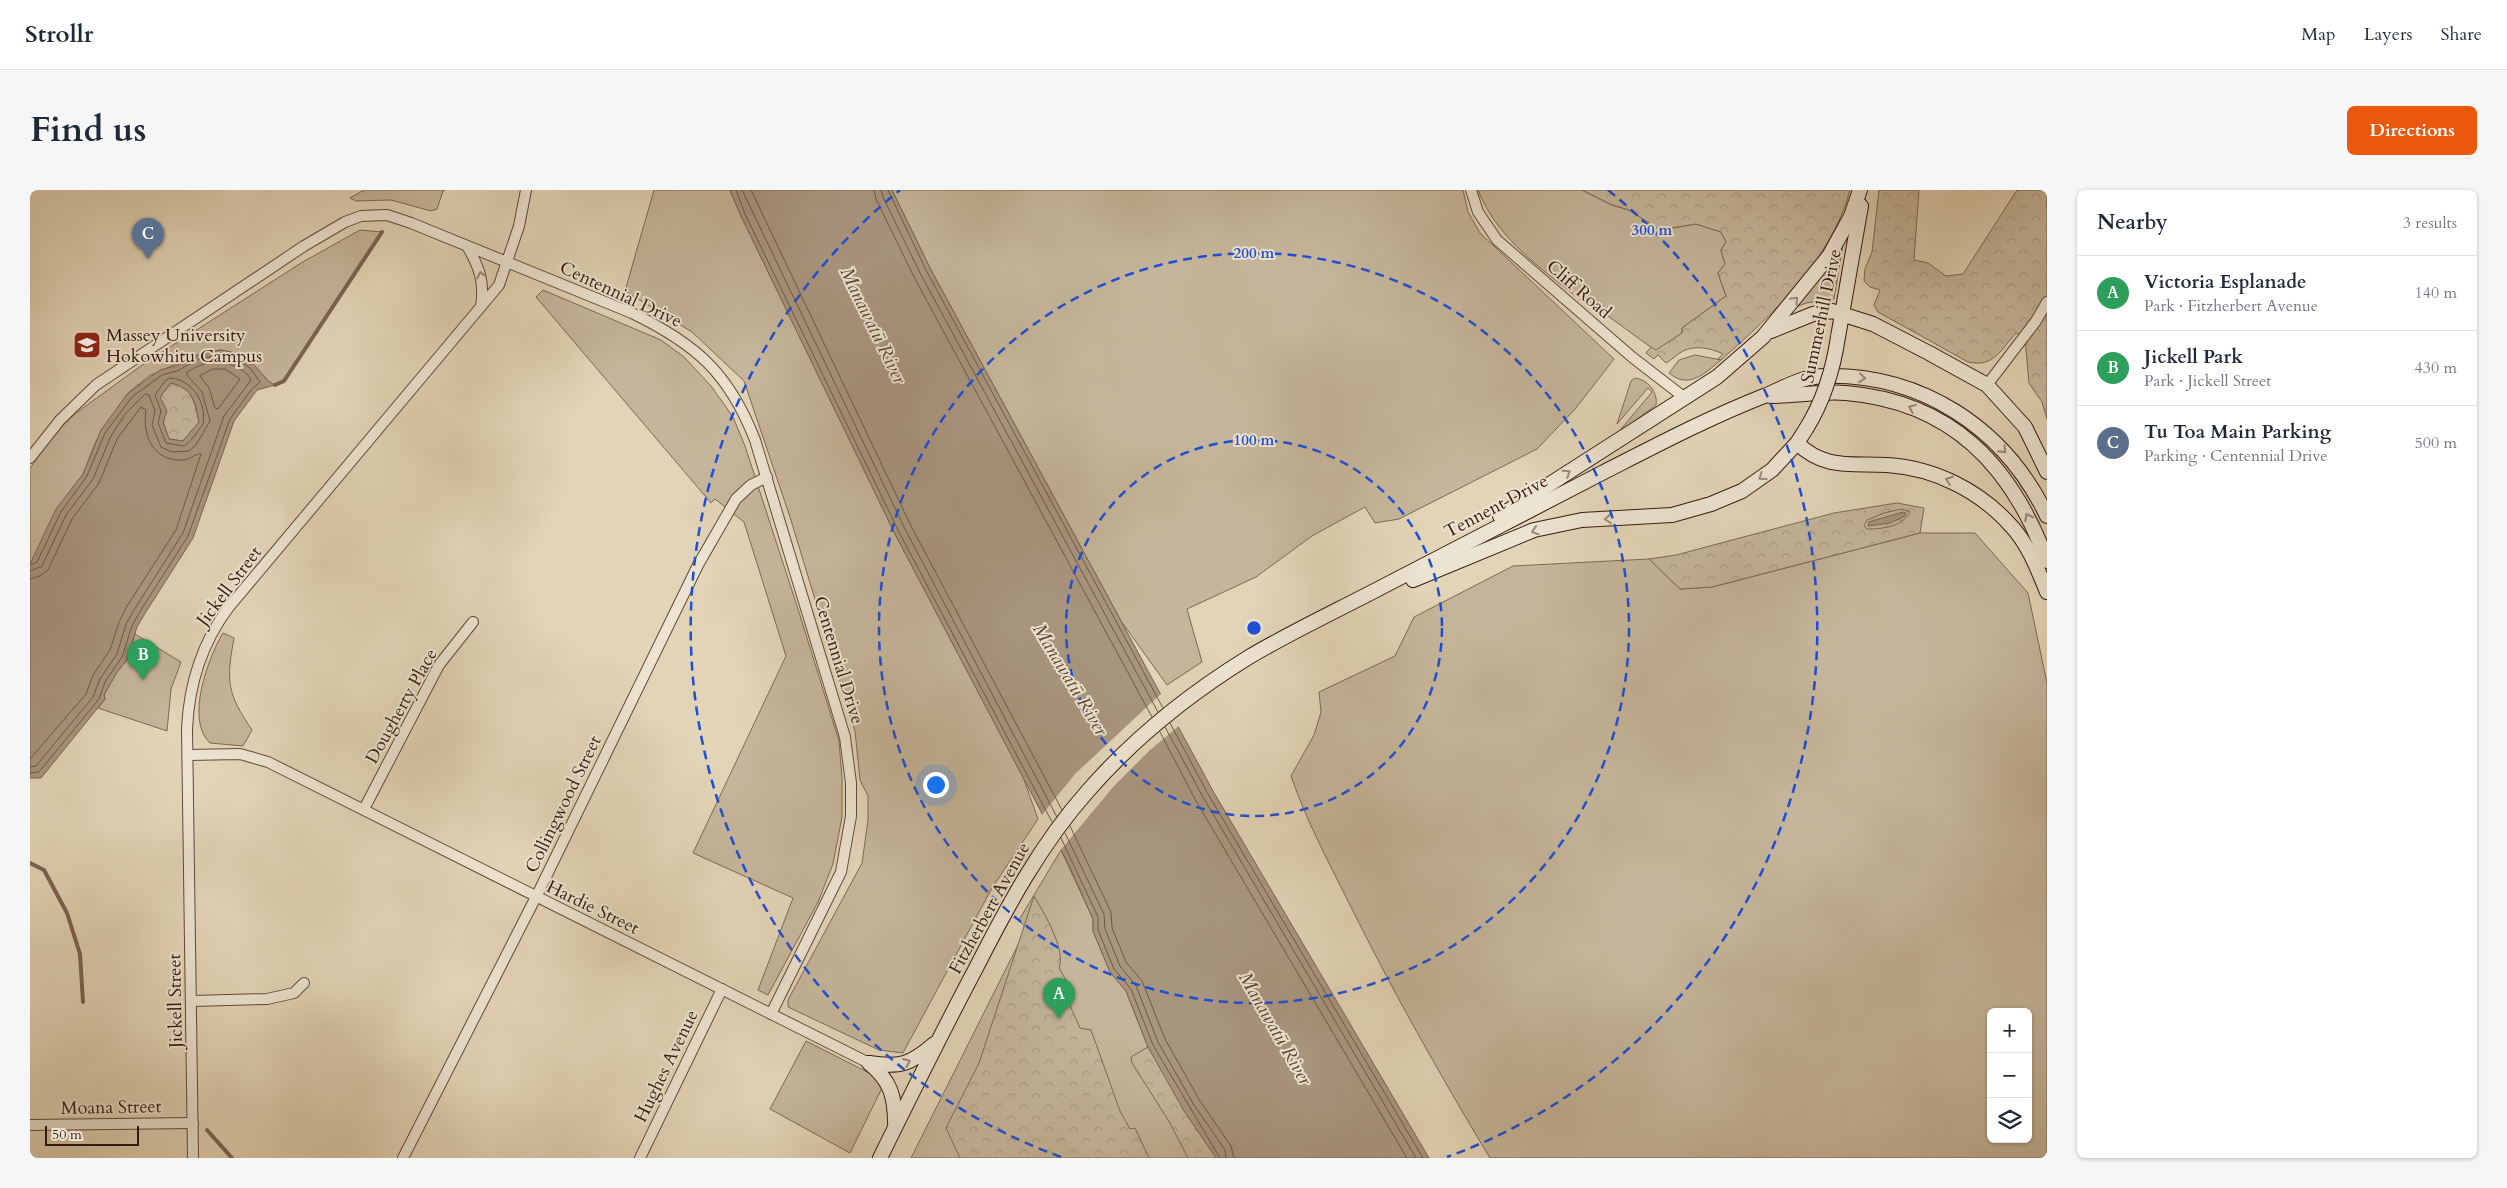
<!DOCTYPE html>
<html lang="en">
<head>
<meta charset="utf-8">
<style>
	body { margin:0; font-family:Cardo,serif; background:#f6f6f7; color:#1f2937 }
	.controls { position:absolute; right:15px; bottom:15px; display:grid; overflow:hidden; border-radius:8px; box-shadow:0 1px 4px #0004 }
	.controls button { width:45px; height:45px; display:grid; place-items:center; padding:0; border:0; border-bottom:1px solid #e0e1e3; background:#fff; color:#1f2937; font:25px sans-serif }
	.scale { position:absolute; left:15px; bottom:12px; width:94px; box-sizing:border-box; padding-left:5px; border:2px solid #361b11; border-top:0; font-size:14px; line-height:18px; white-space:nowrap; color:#361b11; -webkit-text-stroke:4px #ece3d0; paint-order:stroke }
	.you { position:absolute; left:905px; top:594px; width:18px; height:18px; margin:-12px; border:4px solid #fff; border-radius:50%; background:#1a73e8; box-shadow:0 0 0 8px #1a73e833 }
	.badge { display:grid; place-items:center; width:32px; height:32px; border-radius:50%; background:#ea580c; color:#fff; font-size:16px; font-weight:700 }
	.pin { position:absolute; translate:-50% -41px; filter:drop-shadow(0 1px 2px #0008) }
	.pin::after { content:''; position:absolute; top:26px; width:18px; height:15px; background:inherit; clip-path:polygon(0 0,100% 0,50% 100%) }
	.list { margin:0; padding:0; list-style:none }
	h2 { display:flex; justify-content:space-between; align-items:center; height:65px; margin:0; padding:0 20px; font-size:21px }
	h2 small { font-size:16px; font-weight:400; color:#747a83 }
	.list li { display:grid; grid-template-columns:32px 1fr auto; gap:15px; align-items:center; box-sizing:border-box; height:75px; padding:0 20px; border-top:1px solid #e0e1e3 }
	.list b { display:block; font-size:19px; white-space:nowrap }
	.list p { margin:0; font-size:16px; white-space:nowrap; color:#747a83 }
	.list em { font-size:16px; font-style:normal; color:#747a83 }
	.icon { flex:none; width:28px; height:28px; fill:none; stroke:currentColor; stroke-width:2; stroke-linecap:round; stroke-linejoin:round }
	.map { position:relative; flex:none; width:2017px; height:968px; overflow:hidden; border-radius:8px }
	header { display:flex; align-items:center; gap:30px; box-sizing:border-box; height:70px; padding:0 25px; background:#fff; border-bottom:1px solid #e0e1e3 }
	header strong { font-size:24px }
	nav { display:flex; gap:28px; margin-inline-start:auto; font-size:18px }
	.intro { display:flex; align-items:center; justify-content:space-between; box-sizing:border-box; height:120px; padding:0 30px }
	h1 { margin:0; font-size:35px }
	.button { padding:12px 22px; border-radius:8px; background:#ea580c; color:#fff; font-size:18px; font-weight:700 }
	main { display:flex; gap:30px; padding:0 30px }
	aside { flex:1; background:#fff; border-radius:8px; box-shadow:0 1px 4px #0004 }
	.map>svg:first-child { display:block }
	.green { fill:#c5b59a; stroke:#7e6856; fill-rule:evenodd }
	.forest { fill:url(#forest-crowns); stroke:#7e6856 }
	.wetland { fill:url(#wetland-marsh); stroke:#7e6856 }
	.water { fill:#a8957e; stroke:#7a6452; fill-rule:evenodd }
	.pier { fill:#e2d4b6 }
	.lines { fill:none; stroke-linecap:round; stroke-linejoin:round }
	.shore { stroke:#6f5848; stroke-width:1 }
	.stream { stroke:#7a6452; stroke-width:4 }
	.minor-casing { stroke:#61493a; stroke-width:12 }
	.secondary-casing { stroke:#361b11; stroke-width:16 }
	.minor { stroke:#ece3d0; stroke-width:10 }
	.secondary { stroke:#ece3d0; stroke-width:14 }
	.secondary-bridge-casing { stroke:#361b11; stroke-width:16; stroke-linecap:butt }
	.secondary-bridge { stroke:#ece3d0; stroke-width:14 }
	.oneway { stroke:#9a897a }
	.ring { fill:none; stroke:#1d4ed8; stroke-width:2.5; stroke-dasharray:9 6 }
	.labels { text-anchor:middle; stroke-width:4; stroke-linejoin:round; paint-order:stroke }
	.street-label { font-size:18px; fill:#361b11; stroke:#ece3d0 }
	.poi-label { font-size:18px; fill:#361b11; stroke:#ece3d0; text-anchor:start }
	.water-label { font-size:19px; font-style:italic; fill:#5e4637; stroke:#ece3d0 }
	.centre { fill:#1d4ed8; stroke:#ece3d0; stroke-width:2.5 }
	.ring-label { font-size:15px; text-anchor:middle; font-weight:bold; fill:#1d4ed8; stroke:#ece3d0; stroke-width:4; stroke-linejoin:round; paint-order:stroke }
</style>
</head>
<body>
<header>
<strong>Strollr</strong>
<nav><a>Map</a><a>Layers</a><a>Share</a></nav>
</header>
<div class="intro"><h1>Find us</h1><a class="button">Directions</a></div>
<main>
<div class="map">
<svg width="2017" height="968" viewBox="0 0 2017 968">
	<defs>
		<pattern id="forest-crowns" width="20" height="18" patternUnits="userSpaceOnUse" patternTransform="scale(1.25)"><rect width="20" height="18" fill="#c5b59a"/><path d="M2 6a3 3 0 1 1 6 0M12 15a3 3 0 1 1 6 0" fill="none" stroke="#aa9b84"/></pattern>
		<pattern id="wetland-marsh" width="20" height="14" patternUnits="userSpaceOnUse" patternTransform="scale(1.25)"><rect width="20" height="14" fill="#c5b59a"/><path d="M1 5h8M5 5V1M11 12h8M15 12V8" fill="none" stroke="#aa9b84"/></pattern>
	</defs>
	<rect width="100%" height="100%" fill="#e2d4b6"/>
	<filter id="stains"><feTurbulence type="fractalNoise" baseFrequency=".004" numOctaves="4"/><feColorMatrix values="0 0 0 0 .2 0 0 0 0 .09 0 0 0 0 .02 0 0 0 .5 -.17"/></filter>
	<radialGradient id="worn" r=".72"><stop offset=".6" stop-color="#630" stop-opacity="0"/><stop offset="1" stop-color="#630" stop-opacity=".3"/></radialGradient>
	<g class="green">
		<path d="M 334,0 L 415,0 L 413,1 L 407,19 L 401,21 L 361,10 L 326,11 L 320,8 Z"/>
		<path d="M 624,0 L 700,0 L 711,26 L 865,344 L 993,587 L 1008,629 L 962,698 L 873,863 L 849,860 L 758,817 L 758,810 L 832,673 L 838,630 L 838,606 L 830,590 L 825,541 L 760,327 L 714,191 L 662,142 L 595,101 Z"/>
		<path d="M 862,0 L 1433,0 L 1438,22 L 1450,43 L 1584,169 L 1546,218 L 1507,259 L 1369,329 L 1345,333 L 1335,317 L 1282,346 L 1226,387 L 1157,419 L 1172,472 L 1137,495 L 1091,431 L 900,78 Z"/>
		<path d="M 1448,0 L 1552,0 L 1582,15 L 1599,20 L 1630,40 L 1666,34 L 1691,42 L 1696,52 L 1691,60 L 1695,74 L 1688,83 L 1696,106 L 1652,138 L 1652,143 L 1626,161 L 1567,118 L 1555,113 C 1515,82 1467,49 1448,0 Z"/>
		<path d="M 330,40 L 352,42 L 254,191 L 245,195 L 239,192 L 223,174 L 205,163 L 190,160 L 159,168 L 119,186 L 98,203 L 66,251 L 53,284 L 0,374 L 0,278 L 26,242 L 46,223 L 115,173 L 271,73 Z"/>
		<path d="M 1814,48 L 1804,109 L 1776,113 L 1761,119 Z"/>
		<path d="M 513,100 L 631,150 L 654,167 L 681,196 L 703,227 L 715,256 L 768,419 L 809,551 L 812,588 L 812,627 L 803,674 L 788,712 L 738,805 L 728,800 L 763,708 L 663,663 L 756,466 L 714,332 L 685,309 L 681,313 L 506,107 Z"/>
		<path d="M 1665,165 L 1691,170 C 1675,183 1659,200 1639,183 L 1649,170 Z"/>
		<path d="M 1605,188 C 1618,190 1628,202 1626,215 L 1586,245 L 1622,202 L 1618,198 L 1587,234 L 1601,191 Z"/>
		<path d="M 1890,343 L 1945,343 L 1998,403 L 2017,493 L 2017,968 L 1460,968 C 1410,885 1362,800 1319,713 C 1298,671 1276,630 1261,586 L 1284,545 L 1291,522 L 1289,502 L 1365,466 L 1384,427 L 1483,376 L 1619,369 L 1650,399 L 1682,397 ZM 1961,822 L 1998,822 L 1998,949 L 1961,949 Z"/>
		<path d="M 193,443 L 204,448 C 196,492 197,503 222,540 L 213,556 L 180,553 C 155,530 178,468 193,443 Z"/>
		<path d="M 105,444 L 151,472 L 141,499 L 137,541 L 68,518 L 75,509 L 74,505 L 87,482 L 97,470 Z"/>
		<path d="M 1031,660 L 1063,729 L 1063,741 L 1080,782 L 1096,801 L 1118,857 L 1186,968 L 881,968 L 991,749 L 999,742 L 989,730 Z"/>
		<path d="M 776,851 L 847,887 L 854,894 L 820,963 L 740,919 Z"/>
	</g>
	<g class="forest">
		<path d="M 1552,0 L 1820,0 C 1802,69 1743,124 1691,170 L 1688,169 L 1693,164 C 1681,158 1665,155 1653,161 C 1647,164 1642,170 1636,173 L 1628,165 L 1624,169 L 1616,163 L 1621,157 L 1626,160 L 1652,143 L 1652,138 L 1696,106 L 1688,83 L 1695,74 L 1691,60 L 1696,52 L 1691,42 L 1666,34 L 1630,40 L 1599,20 L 1582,15 Z"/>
		<path d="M 1849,0 L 1889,0 L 1884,70 L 1898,73 L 1916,86 L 1933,84 L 1987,0 L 2017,0 L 2017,229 L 2012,212 L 1999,193 L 1995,148 L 1986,143 C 1971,160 1963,178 1938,172 L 1848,122 L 1844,115 L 1850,100 L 1840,97 L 1834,91 L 1835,79 L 1842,62 Z"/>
		<path d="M 141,193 C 164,199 164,212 169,232 L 153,251 L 139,249 L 133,232 L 130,207 Z"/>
		<path d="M 1867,313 L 1894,318 L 1890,343 L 1682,397 L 1650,399 L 1619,369 L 1646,365 L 1804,323 Z"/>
		<path d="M 1004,706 C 1014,723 1036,759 1029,778 L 1042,801 L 1038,811 L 1050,838 L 1061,840 L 1090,921 L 1100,939 L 1105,938 L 1119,968 L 930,968 L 916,938 L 949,873 Z"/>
		<path d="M 1118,857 L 1188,968 L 1158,968 L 1140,933 L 1102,873 L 1101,867 Z"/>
	</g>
	<path class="wetland" d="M 1872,319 L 1880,322 C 1872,337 1852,339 1837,339 L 1834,336 L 1837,330 L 1854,323 Z"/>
	<g class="water">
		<path d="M 700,0 L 862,0 L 900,78 L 1183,601 L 1399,968 L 1186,968 L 1154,921 L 1118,857 L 1096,801 L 1080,782 L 1063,741 L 1063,729 L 1039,675 L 865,344 L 711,26 Z"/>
		<path d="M 190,160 C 203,161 216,167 225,176 C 232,183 236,191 245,195 L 227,200 L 204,231 L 163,348 L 114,425 L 107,437 L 97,470 L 87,482 L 74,505 L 75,509 L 11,588 L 0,588 L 0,374 L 26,319 L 53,284 L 71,240 L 98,203 L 130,180 L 145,176 L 167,165 ZM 141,193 C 164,199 165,212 169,232 L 153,251 L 139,249 L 133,232 L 137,221 L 130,207 Z"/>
		<path d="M 1873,322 L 1876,323 L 1875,326 L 1860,333 L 1838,336 L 1839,332 Z"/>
	</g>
	<path class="pier" d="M 1133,502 L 1150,535 L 1120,560 L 1084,596 L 1029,662 L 1011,626 L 1045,584 Z"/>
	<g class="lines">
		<g class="shore">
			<path d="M 706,0 L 715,24 L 869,342 L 1022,632"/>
			<path d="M 712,0 L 875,339 L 1027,627"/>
			<path d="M 721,0 L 881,336 L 1032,620"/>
			<path d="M 844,0 L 846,9 L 884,87 L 1122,527"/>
			<path d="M 851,0 L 853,7 L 890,83 L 1128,522"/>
			<path d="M 858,0 L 896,80 L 1133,518"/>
			<path d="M 183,179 L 195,179 L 210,189 L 188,219 L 185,218 L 179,198 L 170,186 Z"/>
			<path d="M 140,188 C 162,189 177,213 173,234 C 167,242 162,251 154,256 L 136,253 L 128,233 L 131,221 L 125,205 L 135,191 Z"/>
			<path d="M 0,375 L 7,372 L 31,322 L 57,286 L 75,243 L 102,207 L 132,185 L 147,181 L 169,169 L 190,165 L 203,167 L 220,178 L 230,192 L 221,200 L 200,229 L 158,346 L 109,423 L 102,436 L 92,467 L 75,492 L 69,509 L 9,582 L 0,583"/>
			<path d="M 0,381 L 12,376 L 36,325 L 63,289 L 81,246 L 95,224 L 115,204 L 119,205 L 125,221 L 122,235 L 131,257 L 142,262 L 159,261 L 166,255 L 180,231 L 172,202 L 157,185 L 157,182 C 175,171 192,168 210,179 C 215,182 219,185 221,190 L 194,226 L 153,343 L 104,420 L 96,434 L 87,464 L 70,489 L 63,507 L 6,576 L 0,577"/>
			<path d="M 0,389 L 10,386 L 18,380 L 42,329 L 69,293 L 87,249 L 111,217 L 116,220 C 112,247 124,272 154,270 C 161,269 166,263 171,264 L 146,340 L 97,416 L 89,432 L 80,460 L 63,485 L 56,504 L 0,569"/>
			<path d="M 1140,533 L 1178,604 L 1393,968"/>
			<path d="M 1135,537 L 1173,607 L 1386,968"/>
			<path d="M 1130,542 L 1166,611 L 1377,968"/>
			<path d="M 1040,636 L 1081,722 L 1082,738 L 1096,772 L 1112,791 L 1135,849 L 1170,911 L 1201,956 L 1204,968"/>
			<path d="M 1035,643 L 1074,724 L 1075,739 L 1090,776 L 1106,796 L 1128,852 L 1164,915 L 1195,960 L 1196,968"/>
			<path d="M 1031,648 L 1068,727 L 1068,740 L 1084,779 L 1101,799 L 1123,855 L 1190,968"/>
		</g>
		<g class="stream">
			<path d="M 245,195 L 254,191 L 352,42"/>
			<path d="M 0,673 L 14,680 L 37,723 L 50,764 L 53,812"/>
			<path d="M 177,940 L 202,968"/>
		</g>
		<defs>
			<g id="minor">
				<path d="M 1441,0 L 1448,22 L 1467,50 L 1602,167 L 1655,208"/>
				<path d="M 437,56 C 449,76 455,93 451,116"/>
				<path d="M 1957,195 L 2006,131 L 2017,112"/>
				<path d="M 0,268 L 30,230 L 66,195 L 274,56 L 315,32 L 331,26 L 357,25 L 381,33 L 602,123 C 666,154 699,183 725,250 L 815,547 L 821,593 L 821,626 L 811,682 L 741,824"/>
				<path d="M 158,565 L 210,564 L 238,572 L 839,873"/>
				<path d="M 334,619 L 409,475 L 443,432"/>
				<path d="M 161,811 L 237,809 L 264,803 L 274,793"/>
				<path d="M 0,935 L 163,933"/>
				<path d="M 163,968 L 157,539 C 159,494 171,454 199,417 L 469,95 L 489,36 L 496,0"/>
				<path d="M 373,968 L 510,699 L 668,375 L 706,309 L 721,295 L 737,287"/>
				<path d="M 610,968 L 692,799"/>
			</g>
			<g id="secondary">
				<path d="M 1741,141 L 1783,124 L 1802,121 L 1843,134 L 1899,163 L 1957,195 L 1995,237 L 2017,282"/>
				<path d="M 1808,147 L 1831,16"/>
				<path d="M 1740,206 C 1765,206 1791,201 1816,203 C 1922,212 1982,276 2017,371"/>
				<path d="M 1767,253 C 1795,280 1821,273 1857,275 C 1905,278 1951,301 1983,338 C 1999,356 2008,380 2017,402"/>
				<path d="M 1470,326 L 1687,187 L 1733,147 L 1799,66 L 1821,26 L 1830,0"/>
				<path d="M 1383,390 L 1504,340 L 1552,330 L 1642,325 L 1681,314 L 1712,301 L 1742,280 L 1767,253 L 1776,239"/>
				<path d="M 839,873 C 870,878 881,874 904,854"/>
				<path d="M 839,873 C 860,890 865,906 865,933"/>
				<path d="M 850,968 C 881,905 912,842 945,780 C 977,717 1010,655 1057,602 C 1103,549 1159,504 1219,467 C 1261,442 1306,421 1350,398 C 1424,360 1498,321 1572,283 C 1625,256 1678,228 1734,206 C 1754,198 1770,187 1793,186 C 1891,183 1975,238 2017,326"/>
			</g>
		</defs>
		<use href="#minor" class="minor-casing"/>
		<use href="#secondary" class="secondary-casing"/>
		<use href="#minor" class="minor"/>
		<use href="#secondary" class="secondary"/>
		<defs>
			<path id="secondary-bridge" d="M 1776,239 C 1794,210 1803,181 1808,147"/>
		</defs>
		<use href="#secondary-bridge" class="secondary-bridge-casing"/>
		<use href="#secondary-bridge" class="secondary-bridge"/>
	</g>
	<defs><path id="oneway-chevron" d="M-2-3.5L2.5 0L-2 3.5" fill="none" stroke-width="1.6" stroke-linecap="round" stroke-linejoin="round" transform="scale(1.25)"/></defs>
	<g class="oneway">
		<use href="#oneway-chevron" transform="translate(451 85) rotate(-102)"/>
		<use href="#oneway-chevron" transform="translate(1765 110) rotate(-47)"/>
		<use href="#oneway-chevron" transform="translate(1832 188) rotate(6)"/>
		<use href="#oneway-chevron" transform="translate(1882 218) rotate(-158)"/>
		<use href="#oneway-chevron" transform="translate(1973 260) rotate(46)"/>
		<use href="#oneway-chevron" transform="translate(1537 283) rotate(-33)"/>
		<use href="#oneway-chevron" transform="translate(1732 287) rotate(144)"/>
		<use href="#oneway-chevron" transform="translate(1919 290) rotate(-160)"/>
		<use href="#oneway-chevron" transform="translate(1998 327) rotate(-117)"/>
		<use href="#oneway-chevron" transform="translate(1578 329) rotate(176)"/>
		<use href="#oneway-chevron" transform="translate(1505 341) rotate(162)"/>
		<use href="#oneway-chevron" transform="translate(877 872) rotate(-23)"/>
	</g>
	<g class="ring">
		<circle cx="1224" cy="438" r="188"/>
		<circle cx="1224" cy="438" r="375"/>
		<path d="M1031 967A563 563 0 0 1 870 0M1578 0A563 563 0 0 1 1417 967"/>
	</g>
	<defs>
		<symbol id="university-square" viewBox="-11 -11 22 22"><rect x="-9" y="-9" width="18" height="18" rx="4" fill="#8f2418" stroke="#ece3d0"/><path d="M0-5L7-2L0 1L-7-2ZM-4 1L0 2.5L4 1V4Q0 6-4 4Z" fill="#fff"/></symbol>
	</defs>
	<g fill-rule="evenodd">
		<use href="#university-square" x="41" y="139" width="32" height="32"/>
	</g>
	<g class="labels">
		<g class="street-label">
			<text transform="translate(1549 99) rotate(41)" y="6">Cliff Road</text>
			<text transform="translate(591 104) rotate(25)" y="6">Centennial Drive</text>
			<text transform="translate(1791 126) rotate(-78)" y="6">Summerhill Drive</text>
			<text transform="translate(1466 316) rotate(-28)" y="6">Tennent Drive</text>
			<text transform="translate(199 396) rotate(-53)" y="6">Jickell Street</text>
			<text transform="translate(809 470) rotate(73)" y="6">Centennial Drive</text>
			<text transform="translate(371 516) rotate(-61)" y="6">Dougherty Place</text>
			<text transform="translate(533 614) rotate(-64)" y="6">Collingwood Street</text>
			<text transform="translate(563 717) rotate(26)" y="6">Hardie Street</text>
			<text transform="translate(959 718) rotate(-61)" y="6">Fitzherbert Avenue</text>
			<text transform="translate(145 811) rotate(-91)" y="6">Jickell Street</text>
			<text transform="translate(636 876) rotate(-64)" y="6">Hughes Avenue</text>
			<text transform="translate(81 917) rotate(-1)" y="6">Moana Street</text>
		</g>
		<g class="poi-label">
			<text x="76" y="151">Massey University<tspan x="76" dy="21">Hokowhitu Campus</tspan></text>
		</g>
		<g class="water-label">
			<text transform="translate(844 135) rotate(64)" y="7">Manawatū River</text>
			<text transform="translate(1041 489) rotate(59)" y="7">Manawatū River</text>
			<text transform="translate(1246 838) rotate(60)" y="7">Manawatū River</text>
		</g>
	</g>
	<circle cx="1224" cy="438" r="8" class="centre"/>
	<g class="ring-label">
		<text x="1622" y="45">300 m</text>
		<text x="1224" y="68">200 m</text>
		<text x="1224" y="255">100 m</text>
	</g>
	<rect width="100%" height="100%" filter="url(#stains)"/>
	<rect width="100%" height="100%" fill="url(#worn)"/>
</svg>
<div class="controls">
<button>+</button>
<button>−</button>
<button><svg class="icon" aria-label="layers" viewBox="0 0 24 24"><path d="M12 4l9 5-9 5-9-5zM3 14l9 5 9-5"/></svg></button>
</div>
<div class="scale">50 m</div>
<div class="you"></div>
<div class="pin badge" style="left:1029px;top:829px;background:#2e9e5b">A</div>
<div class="pin badge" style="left:113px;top:490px;background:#2e9e5b">B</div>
<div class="pin badge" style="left:118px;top:69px;background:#5c6f8a">C</div>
</div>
<aside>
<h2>Nearby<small>3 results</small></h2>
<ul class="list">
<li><span class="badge" style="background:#2e9e5b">A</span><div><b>Victoria Esplanade</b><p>Park · Fitzherbert Avenue</p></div><em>140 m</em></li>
<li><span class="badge" style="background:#2e9e5b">B</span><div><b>Jickell Park</b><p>Park · Jickell Street</p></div><em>430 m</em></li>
<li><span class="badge" style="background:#5c6f8a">C</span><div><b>Tu Toa Main Parking</b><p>Parking · Centennial Drive</p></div><em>500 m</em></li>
</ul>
</aside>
</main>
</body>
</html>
